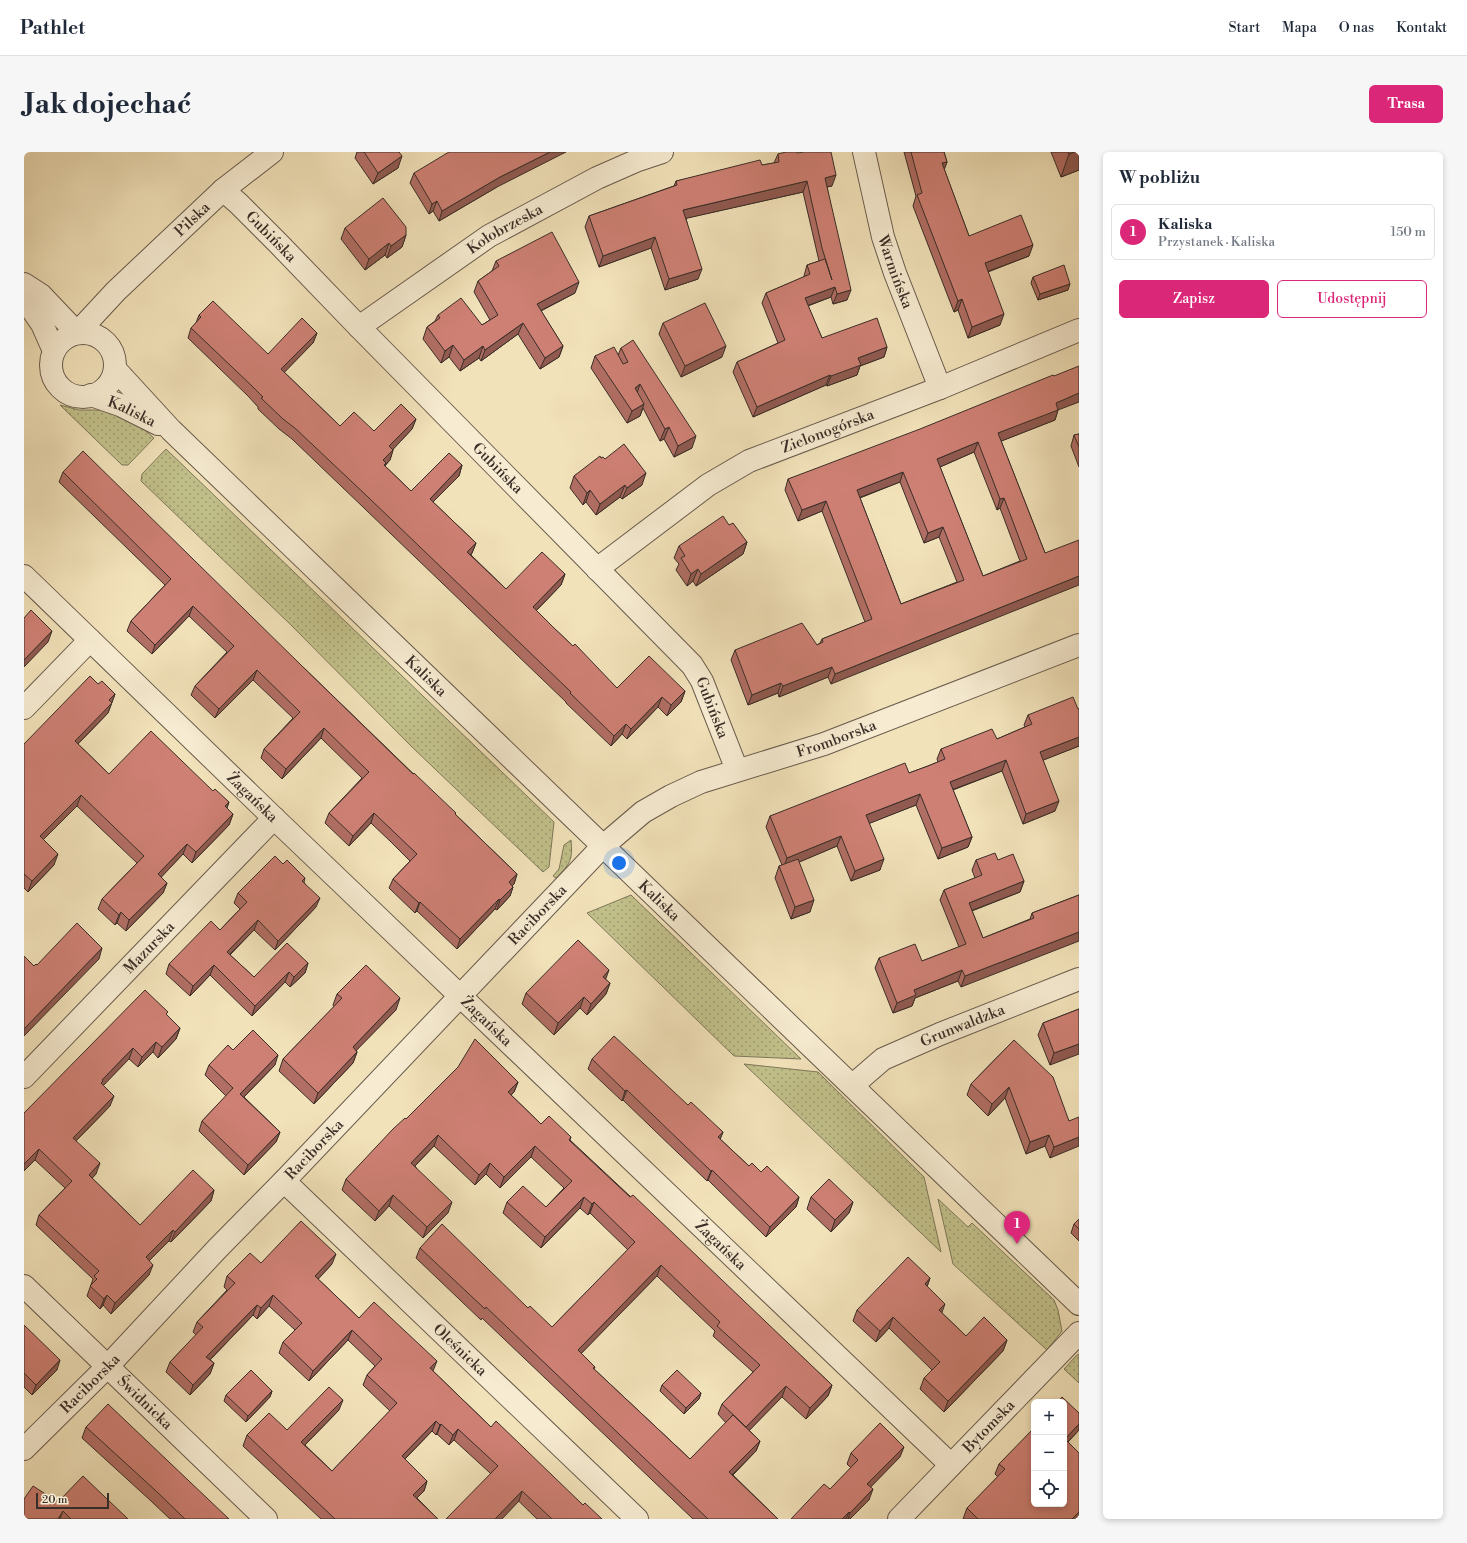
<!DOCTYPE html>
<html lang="pl">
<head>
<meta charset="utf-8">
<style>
	body { margin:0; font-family:"Libre Bodoni",serif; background:#f6f6f7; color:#1f2937 }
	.controls { position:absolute; right:12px; bottom:12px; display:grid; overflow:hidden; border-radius:6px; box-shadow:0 2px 6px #0003 }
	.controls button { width:36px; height:36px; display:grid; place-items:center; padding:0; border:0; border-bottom:1px solid #e0e1e3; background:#fff; color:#1f2937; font:20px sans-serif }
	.scale { position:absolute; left:12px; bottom:10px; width:73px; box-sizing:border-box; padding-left:4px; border:2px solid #3a2e28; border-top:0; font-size:11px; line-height:14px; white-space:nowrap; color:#3a2e28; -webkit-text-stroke:3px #f7ecd2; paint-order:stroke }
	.you { position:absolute; left:595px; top:711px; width:14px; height:14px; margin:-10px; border:3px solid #fff; border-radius:50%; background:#1a73e8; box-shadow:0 0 0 6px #1a73e833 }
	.badge { display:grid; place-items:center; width:26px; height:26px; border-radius:50%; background:#db2777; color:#fff; font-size:13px; font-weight:700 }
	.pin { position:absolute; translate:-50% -33px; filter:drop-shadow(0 1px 2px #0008) }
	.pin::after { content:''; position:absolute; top:21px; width:14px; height:12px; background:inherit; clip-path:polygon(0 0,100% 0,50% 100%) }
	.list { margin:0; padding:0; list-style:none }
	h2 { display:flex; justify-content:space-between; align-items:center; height:52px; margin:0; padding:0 16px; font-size:17px }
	h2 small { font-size:13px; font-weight:400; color:#747a83 }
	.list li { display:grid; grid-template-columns:26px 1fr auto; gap:12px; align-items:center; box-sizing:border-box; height:56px; margin:0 8px 8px; padding:0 8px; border:1px solid #e0e1e3; border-radius:6px }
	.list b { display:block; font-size:15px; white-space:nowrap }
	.list p { margin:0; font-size:13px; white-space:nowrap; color:#747a83 }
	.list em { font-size:13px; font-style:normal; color:#747a83 }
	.actions { display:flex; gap:8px; padding:12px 16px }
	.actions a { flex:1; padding:9px 0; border:1px solid #db2777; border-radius:6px; text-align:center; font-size:14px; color:#db2777 }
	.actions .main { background:#db2777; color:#fff }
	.icon { flex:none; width:22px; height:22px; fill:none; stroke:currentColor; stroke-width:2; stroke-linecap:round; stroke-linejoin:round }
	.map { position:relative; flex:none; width:1055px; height:1367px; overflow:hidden; border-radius:6px }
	header { display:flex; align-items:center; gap:24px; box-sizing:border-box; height:56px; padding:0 20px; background:#fff; border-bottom:1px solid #e0e1e3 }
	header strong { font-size:19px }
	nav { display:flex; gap:22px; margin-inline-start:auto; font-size:14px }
	.intro { display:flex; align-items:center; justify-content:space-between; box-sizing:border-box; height:96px; padding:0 24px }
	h1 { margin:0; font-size:28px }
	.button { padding:10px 18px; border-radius:6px; background:#db2777; color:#fff; font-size:14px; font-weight:700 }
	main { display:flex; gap:24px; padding:0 24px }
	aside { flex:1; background:#fff; border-radius:6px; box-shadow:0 2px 6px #0003 }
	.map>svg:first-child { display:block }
	.grass { fill:url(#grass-dots); stroke:#7e785a }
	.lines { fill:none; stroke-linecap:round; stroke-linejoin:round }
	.minor-casing { stroke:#685b4c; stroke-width:24 }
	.minor { stroke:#f7ecd2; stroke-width:22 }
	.wall { fill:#b16e64; stroke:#3a2e28; fill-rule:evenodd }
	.shaded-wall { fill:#905a51; stroke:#3a2e28 }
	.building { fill:#ce8074; stroke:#3a2e28; fill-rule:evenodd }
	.labels { text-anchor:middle; stroke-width:4; stroke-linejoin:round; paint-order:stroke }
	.street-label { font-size:15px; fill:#3a2e28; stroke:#f7ecd2 }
</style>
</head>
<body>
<header>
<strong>Pathlet</strong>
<nav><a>Start</a><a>Mapa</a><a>O nas</a><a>Kontakt</a></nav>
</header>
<div class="intro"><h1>Jak dojechać</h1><a class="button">Trasa</a></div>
<main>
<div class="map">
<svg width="1055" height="1367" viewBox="0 0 1055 1367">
	<defs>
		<pattern id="grass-dots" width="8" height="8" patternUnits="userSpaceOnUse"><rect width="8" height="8" fill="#c2c18b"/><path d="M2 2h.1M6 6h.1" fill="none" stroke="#9f9d72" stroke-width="1.8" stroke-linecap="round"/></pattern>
	</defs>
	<rect width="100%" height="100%" fill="#f2e2ba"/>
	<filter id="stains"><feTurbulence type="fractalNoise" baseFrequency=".005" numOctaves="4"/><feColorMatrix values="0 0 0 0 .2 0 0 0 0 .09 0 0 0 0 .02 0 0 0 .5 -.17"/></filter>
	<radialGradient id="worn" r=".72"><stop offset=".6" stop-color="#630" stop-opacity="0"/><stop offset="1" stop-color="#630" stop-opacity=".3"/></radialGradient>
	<g class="grass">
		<path d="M 36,253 L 55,258 L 81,258 L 111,270 L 130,286 L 104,313 L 98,313 Z"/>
		<path d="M 142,297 L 530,670 L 525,715 L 519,720 L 388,595 L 266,472 L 117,329 L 118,322 Z"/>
		<path d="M 547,688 C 549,708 546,712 532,726 L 529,724 L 535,717 L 540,693 Z"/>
		<path d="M 607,743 L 777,907 L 710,904 L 563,761 Z"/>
		<path d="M 720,912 L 794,920 L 900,1025 L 917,1100 Z"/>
		<path d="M 914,1047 L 944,1075 L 948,1071 L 1030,1148 L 1034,1158 L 1038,1179 L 1023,1198 L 929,1112 Z"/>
		<path d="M 1055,1202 L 1055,1231 L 1040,1217 L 1052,1204 Z"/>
	</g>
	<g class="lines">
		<defs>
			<g id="minor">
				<path id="s1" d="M 840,0 L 859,85 L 871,121 L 916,236"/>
				<path id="s2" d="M 199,38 L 215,52 L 254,91 L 335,175 L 668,513 L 678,529 L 713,618"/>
				<path d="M 0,132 L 17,143 L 53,181"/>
				<path d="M 0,146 L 18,172 L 30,199"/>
				<path id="s3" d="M 335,175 L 465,84 L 573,26 L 614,8 L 638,0"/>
				<circle cx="59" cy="213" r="32"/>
				<path id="s4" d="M 53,181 L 92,139 L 199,38 L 248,0"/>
				<path id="s5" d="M 91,217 L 147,278 C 450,570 752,861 1055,1152"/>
				<path id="s6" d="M 67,243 L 96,253 L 134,272"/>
				<path id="s7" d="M 573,417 L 684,333 L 725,309 L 916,236 L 1055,178"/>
				<path id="s8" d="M 0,424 L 250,666 L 927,1313"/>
				<path d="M 0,556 L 66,488"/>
				<path id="s9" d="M 0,925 L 250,666"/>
				<path id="s10" d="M 829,933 L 859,907 L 916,882 L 1055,827"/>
				<path id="s11" d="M 260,1029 L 613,1367"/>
				<path id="s12" d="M 0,1134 L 242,1367"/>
				<path id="s13" d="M 0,1297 L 83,1215 L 193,1097 L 260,1029 L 578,695 L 619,660 L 647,644 L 677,630 L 800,592 L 1055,493"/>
				<path id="s14" d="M 875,1367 L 1055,1181"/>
			</g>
		</defs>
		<use href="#minor" class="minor-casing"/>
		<use href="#minor" class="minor"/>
	</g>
	<g class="wall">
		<path d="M 333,0 L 375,0 L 374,16 L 349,32 L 331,6 Z"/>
		<path d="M 880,0 L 920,0 L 923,10 L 920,17 L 945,84 L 1005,104 L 964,120 L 976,173 L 944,186 L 934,158 L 930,160 L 889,54 L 892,44 Z"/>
		<path d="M 1027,0 L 1055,0 L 1055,18 L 1037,25 Z"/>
		<path d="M 773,1 L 808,34 L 803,35 L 823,148 L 809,152 L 807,145 L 784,154 L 798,186 L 863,195 L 860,205 L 836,214 L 833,223 L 803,234 L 802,233 L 729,265 L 709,220 L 713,210 L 754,191 L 738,151 L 742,141 L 780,125 L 780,124 L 783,113 L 795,109 L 779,40 L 662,66 L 674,127 L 641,138 L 627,96 L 575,115 L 561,75 L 565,64 L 650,34 L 652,29 L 750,11 L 754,2 Z"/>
		<path d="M 390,21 L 473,35 L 415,69 L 409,59 L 405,62 L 386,31 Z"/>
		<path d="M 321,76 L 382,83 L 378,95 L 363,106 L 361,103 L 341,118 L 317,87 Z"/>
		<path d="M 472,109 L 551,141 L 517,159 L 539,194 L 535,205 L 516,217 L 494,182 L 457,209 L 455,206 L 436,219 L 425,205 L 417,211 L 399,187 L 403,175 L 411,169 L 414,163 L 458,173 L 466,168 L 450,140 L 454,129 L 468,119 Z"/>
		<path d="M 1009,125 L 1044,138 L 1014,148 L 1007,131 Z"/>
		<path d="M 175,163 L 244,202 L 293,181 L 289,191 L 260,220 L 316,274 L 350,279 L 392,267 L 388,277 L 369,297 L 369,298 L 366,308 L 361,314 L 387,339 L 438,313 L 435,324 L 409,350 L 452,391 L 448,401 L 447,403 L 482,437 L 541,422 L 537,433 L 512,459 L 593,536 L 661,539 L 657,550 L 643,564 L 634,555 L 603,587 L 598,582 L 587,594 L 542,551 L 542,550 L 341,357 L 268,287 L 255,277 L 234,257 L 234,255 L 224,244 L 164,186 L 167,176 L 172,171 Z"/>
		<path d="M 639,171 L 698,205 L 657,225 L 635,182 Z"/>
		<path d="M 597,196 L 668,296 L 650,305 L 640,287 L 636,289 L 619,256 L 616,264 L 603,271 L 567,216 L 571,204 L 594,203 Z"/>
		<path d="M 1034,258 L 1031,268 L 977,289 L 1021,401 L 807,532 L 804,525 L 755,545 L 754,541 L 724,553 L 707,508 L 711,498 L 793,493 L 796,491 L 798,487 L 841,470 L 798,359 L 774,369 L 761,338 L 764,327 ZM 950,300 L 973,358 L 976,356 L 996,409 L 959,424 L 916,315 ZM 876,330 L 900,391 L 915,385 L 933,430 L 877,452 L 836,346 Z"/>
		<path d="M 1055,282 L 1055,315 L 1047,294 L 1050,283 Z"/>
		<path d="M 577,306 L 581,307 L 618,333 L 598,347 L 596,345 L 572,363 L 562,350 L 559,353 L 546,336 L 550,324 Z"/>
		<path d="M 39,320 L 278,514 L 493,722 L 490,732 L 488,734 L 489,735 L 486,744 L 473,758 L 471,757 L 433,797 L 393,759 L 391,761 L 365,736 L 369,727 L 386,709 L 367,690 L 347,671 L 325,694 L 301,671 L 305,661 L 338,626 L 297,586 L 258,627 L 237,606 L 240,597 L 269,566 L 229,528 L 191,566 L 167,543 L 171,534 L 203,500 L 165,464 L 128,502 L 103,479 L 107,469 L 141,433 L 35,330 Z"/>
		<path d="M 705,373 L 723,390 L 719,402 L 672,434 L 669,429 L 663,434 L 652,418 L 655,412 L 650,406 L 655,394 Z"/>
		<path d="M 74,532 L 91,542 L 84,561 L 54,592 L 85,622 L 189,639 L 205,650 L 203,656 L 209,662 L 205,673 L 168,711 L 159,702 L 137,725 L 143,731 L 139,741 L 102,779 L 93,771 L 91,773 L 74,757 L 78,747 L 113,711 L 53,654 L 19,688 L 30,713 L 4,740 L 0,736 L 0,592 Z"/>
		<path d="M 1054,557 L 1055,557 L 1055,594 L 1019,608 L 1031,659 L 999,672 L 978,619 L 929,638 L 948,685 L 944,695 L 914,707 L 892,653 L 845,671 L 856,718 L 827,729 L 813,694 L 775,710 L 786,760 L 767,767 L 751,726 L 755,714 L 758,713 L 742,675 L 746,664 L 885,621 L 904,614 L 914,610 L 913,607 L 917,597 L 973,587 L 1001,575 L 1000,573 L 1004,563 Z"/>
		<path d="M 952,708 L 974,708 L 1000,729 L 996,740 L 948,759 L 959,786 L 1006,767 L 1008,761 L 1055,743 L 937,835 L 934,829 L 891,846 L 888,854 L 869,861 L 851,816 L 855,806 L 898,809 L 935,795 L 916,748 L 920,738 L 951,726 L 948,718 Z"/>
		<path d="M 259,712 L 281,726 L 280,730 L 292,755 L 251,798 L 230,778 L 206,803 L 230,825 L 284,811 L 281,821 L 266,835 L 261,830 L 228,864 L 186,823 L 166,844 L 142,822 L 145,812 L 196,778 L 216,757 L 210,751 L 214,741 Z"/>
		<path d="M 582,828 L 586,831 L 582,842 L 563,863 L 556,856 L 530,883 L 498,852 L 502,841 Z"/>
		<path d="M 313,842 L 372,858 L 332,898 L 333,900 L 329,911 L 290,952 L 255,919 L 259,907 L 310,855 L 309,853 Z"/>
		<path d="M 1055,857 L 1026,913 L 1014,883 L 1019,871 Z"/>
		<path d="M 143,863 L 156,876 L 152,887 L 134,906 L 129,900 L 114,915 L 105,907 L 79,933 L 86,954 L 52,989 L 72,1022 L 68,1026 L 116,1073 L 190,1038 L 187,1049 L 147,1090 L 145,1089 L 125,1109 L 125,1123 L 87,1162 L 79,1153 L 76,1157 L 63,1144 L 69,1127 L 12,1073 L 15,1063 L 41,1036 L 11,1008 L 0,1019 L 0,961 Z"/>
		<path d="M 990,888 L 1045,969 L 1026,1006 L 1021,994 L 1002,1002 L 981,946 L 964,964 L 943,943 L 947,932 Z"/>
		<path d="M 209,898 L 251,913 L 220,945 L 256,980 L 252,990 L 220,1023 L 175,979 L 178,969 L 202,944 L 181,923 L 185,913 Z"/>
		<path d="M 568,907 L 664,953 L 699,980 L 696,987 L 725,1014 L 737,1020 L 775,1045 L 772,1055 L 742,1085 L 684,1028 L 683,1029 L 599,948 L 598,949 L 564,917 Z"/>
		<path d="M 494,930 L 490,940 L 487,943 L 517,972 L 547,985 L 546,988 L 808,1233 L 804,1244 L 782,1267 L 758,1245 L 725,1278 L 736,1289 L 732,1299 L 709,1323 L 754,1367 L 669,1367 L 458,1166 L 457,1168 L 392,1106 L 396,1096 L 504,1156 L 528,1175 L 604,1098 L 566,1061 L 564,1063 L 556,1056 L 517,1096 L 479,1061 L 483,1050 L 522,1055 L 540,1036 L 507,1005 L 476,1036 L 462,1022 L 451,1033 L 410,994 L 391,1014 L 424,1061 L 399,1086 L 365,1054 L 351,1069 L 318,1038 L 322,1027 L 382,967 ZM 633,1124 L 691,1179 L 689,1184 L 729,1220 L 698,1252 L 694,1262 L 702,1271 L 666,1307 L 570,1217 L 571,1215 L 557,1201 Z"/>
		<path d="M 787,1045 L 829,1050 L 825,1061 L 807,1080 L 783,1057 Z"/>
		<path d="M 1055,1067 L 1055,1089 L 1047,1081 L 1050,1072 Z"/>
		<path d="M 237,1111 L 308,1112 L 294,1127 L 335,1166 L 409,1219 L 467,1275 L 559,1353 L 578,1367 L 513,1367 L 466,1321 L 430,1288 L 425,1293 L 413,1282 L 412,1283 L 408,1279 L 381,1307 L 403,1329 L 400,1339 L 393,1346 L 414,1367 L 297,1367 L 219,1294 L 223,1283 L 263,1278 L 315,1258 L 281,1293 L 308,1319 L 366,1259 L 339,1233 L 343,1223 L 351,1214 L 324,1188 L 285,1229 L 255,1201 L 259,1190 L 271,1178 L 245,1154 L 233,1167 L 229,1163 L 186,1208 L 190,1211 L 186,1222 L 166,1243 L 142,1220 L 146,1210 L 172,1183 L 169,1180 L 173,1170 L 203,1138 L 200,1135 L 203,1124 Z"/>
		<path d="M 906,1126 L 903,1135 L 918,1161 L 942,1184 L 983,1188 L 979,1199 L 920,1260 L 896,1237 L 900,1226 L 908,1218 L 865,1176 L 852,1190 L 829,1169 L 833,1158 Z"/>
		<path d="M 0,1173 L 33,1218 L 8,1243 L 0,1235 Z"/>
		<path d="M 638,1233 L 677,1241 L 675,1247 L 660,1262 L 636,1239 Z"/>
		<path d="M 248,1239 L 246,1245 L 222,1270 L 200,1249 L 202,1243 Z"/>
		<path d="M 1040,1250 L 1055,1261 L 1055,1278 L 1044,1290 L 1055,1301 L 1055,1367 L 939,1367 L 943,1356 L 974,1325 L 971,1322 L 975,1312 Z"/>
		<path d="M 62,1275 L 205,1367 L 146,1367 L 127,1349 L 58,1286 Z"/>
		<path d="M 827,1301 L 876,1305 L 846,1335 L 845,1348 L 826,1367 L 767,1367 L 806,1337 L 827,1316 L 823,1312 Z"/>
		<path d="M 34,1350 L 104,1367 L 0,1367 Z"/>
	</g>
	<g class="shaded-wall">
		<path d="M 526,0 L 542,0 L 473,35 L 415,69 L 418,59 L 476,25 Z"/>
		<path d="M 1050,0 L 1055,0 L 1055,18 L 1037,25 L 1045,2 Z"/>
		<path d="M 378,4 L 374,16 L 349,32 L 354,21 Z"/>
		<path d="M 923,10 L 919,21 L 918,11 Z"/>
		<path d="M 812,23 L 808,34 L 797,36 L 801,26 Z"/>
		<path d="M 783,29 L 779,40 L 655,68 L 659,58 Z"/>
		<path d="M 413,49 L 409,59 L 405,62 L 408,52 Z"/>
		<path d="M 382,83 L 378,95 L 363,106 L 367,94 Z"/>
		<path d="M 631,85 L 627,96 L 575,115 L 579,104 Z"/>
		<path d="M 365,91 L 361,103 L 341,118 L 345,107 Z"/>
		<path d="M 1009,93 L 1005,104 L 957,122 L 961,111 Z"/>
		<path d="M 678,117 L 674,127 L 641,138 L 645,127 Z"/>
		<path d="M 555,130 L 551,141 L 508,163 L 513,152 Z"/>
		<path d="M 1046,132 L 1044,138 L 1014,148 L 1016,142 Z"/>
		<path d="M 811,135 L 807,145 L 777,156 L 781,146 Z"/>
		<path d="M 827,138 L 823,148 L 809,152 L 813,142 Z"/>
		<path d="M 938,147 L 934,158 L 930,160 L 934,149 Z"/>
		<path d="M 980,162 L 976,173 L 944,186 L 948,175 Z"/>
		<path d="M 499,171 L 494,182 L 457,209 L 461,198 Z"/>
		<path d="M 293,181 L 289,191 L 253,228 L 257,217 Z"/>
		<path d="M 429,193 L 425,205 L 417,211 L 421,199 Z"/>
		<path d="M 459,194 L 455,206 L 436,219 L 440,208 Z"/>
		<path d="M 539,194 L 535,205 L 516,217 L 521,206 Z"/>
		<path d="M 702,194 L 698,205 L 657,225 L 661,214 Z"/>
		<path d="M 863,195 L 860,205 L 836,214 L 833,223 L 803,234 L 807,224 L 834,206 Z"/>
		<path d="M 806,223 L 802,233 L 729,265 L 733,255 Z"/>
		<path d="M 616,232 L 612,244 L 611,236 Z"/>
		<path d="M 1055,241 L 1055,250 L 1034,258 L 1031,268 L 970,292 L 974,281 L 1032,251 Z"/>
		<path d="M 620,252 L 616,264 L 603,271 L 608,259 Z"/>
		<path d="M 392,267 L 388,277 L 362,305 L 365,294 Z"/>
		<path d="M 645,275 L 640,287 L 636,289 L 641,277 Z"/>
		<path d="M 672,284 L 668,296 L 650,305 L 654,294 Z"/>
		<path d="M 954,290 L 950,300 L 909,318 L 913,307 Z"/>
		<path d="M 369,298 L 366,308 L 362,312 L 358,321 L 359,308 Z"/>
		<path d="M 438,313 L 435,324 L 402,357 L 406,347 Z"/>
		<path d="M 879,320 L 876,330 L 829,348 L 833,338 Z"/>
		<path d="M 622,321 L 618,333 L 598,347 L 603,336 Z"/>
		<path d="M 601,333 L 596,345 L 572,363 L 576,352 Z"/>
		<path d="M 566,338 L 562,350 L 559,353 L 563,341 Z"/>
		<path d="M 980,346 L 976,356 L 973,358 L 976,347 Z"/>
		<path d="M 802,349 L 798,359 L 774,369 L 778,358 Z"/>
		<path d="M 919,375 L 915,385 L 900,391 L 904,381 Z"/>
		<path d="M 723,390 L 719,402 L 672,434 L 677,422 Z"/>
		<path d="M 452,391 L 448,401 L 439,410 L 443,400 Z"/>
		<path d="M 674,417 L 669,429 L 663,434 L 667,422 Z"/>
		<path d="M 541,422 L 537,433 L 505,466 L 509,455 Z"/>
		<path d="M 1055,424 L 1055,433 L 807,532 L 811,522 Z"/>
		<path d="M 169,454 L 165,464 L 128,502 L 131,493 Z"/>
		<path d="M 28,479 L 24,490 L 0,515 L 0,508 Z"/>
		<path d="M 808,515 L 804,525 L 755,545 L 759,534 Z"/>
		<path d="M 233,518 L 229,528 L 191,566 L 195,557 Z"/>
		<path d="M 757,531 L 754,541 L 724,553 L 728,543 Z"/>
		<path d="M 661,539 L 657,550 L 643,564 L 647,553 Z"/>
		<path d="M 91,542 L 84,561 L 47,599 L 51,589 L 85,548 Z"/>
		<path d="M 638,545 L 634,555 L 603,587 L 607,577 Z"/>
		<path d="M 602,572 L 598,582 L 587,594 L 590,584 Z"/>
		<path d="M 300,576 L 297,586 L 258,627 L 262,617 Z"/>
		<path d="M 1055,585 L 1055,594 L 1012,611 L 1016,600 Z"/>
		<path d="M 982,608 L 978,619 L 922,640 L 926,630 Z"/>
		<path d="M 896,642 L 892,653 L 839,674 L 842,663 Z"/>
		<path d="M 57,643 L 53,654 L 12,695 L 16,684 Z"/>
		<path d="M 1035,649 L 1031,659 L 999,672 L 1002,662 Z"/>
		<path d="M 205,650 L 201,661 L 201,654 Z"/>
		<path d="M 350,661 L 347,671 L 325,694 L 329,684 Z"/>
		<path d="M 209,662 L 205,673 L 168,711 L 172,700 Z"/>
		<path d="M 817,684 L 813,694 L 759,717 L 763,706 Z"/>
		<path d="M 948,685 L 944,695 L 914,707 L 918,696 Z"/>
		<path d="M 163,692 L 159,702 L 130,733 L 134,722 Z"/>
		<path d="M 34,702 L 30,713 L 4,740 L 8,729 Z"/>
		<path d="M 860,707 L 856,718 L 827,729 L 831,719 Z"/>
		<path d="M 493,722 L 490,732 L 482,740 L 485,730 Z"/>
		<path d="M 1000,729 L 996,740 L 941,761 L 945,751 Z"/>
		<path d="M 143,731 L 139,741 L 102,779 L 105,768 Z"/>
		<path d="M 489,735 L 486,744 L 473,758 L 476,748 Z"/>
		<path d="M 296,746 L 292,755 L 251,798 L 254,789 Z"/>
		<path d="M 475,747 L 471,757 L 433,797 L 436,787 Z"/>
		<path d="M 790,748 L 786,760 L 767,767 L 771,755 Z"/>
		<path d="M 396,750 L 393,759 L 391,761 L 395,751 Z"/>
		<path d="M 97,760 L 93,771 L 91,773 L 95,763 Z"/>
		<path d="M 234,768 L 230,778 L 199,809 L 203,800 Z"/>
		<path d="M 1055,780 L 1055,789 L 937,835 L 941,824 Z"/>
		<path d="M 78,796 L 75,807 L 0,884 L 0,877 Z"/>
		<path d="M 284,811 L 281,821 L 266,835 L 270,825 Z"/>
		<path d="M 190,813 L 186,823 L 166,844 L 169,834 Z"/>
		<path d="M 585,818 L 581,829 L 579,825 Z"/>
		<path d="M 938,818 L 934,829 L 891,846 L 888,854 L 869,861 L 873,851 L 890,838 Z"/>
		<path d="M 265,820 L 261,830 L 228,864 L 231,854 Z"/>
		<path d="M 586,831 L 582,842 L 563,863 L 567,852 Z"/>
		<path d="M 560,845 L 556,856 L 530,883 L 534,871 Z"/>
		<path d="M 376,846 L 372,858 L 324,907 L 329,895 Z"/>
		<path d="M 156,876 L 152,887 L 134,906 L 138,895 Z"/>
		<path d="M 132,890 L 129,900 L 114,915 L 118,905 Z"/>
		<path d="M 1055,892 L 1055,902 L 1026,913 L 1030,901 Z"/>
		<path d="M 109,896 L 105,907 L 77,936 L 75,940 L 78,928 Z"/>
		<path d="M 333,900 L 329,911 L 290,952 L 294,941 Z"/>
		<path d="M 254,903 L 251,913 L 213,952 L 216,942 Z"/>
		<path d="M 494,930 L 490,940 L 480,951 L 484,940 Z"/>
		<path d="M 985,935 L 981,946 L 964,964 L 968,952 Z"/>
		<path d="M 603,938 L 599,948 L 598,949 L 601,939 Z"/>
		<path d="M 90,944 L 86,954 L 45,996 L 49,986 Z"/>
		<path d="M 256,980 L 252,990 L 220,1023 L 224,1013 Z"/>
		<path d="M 699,980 L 695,990 L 694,985 Z"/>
		<path d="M 414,983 L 410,994 L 384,1021 L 387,1011 Z"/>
		<path d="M 1025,983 L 1021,994 L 1002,1002 L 1006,990 Z"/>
		<path d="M 1055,985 L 1055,994 L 1026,1006 L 1030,995 Z"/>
		<path d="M 511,994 L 507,1005 L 476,1036 L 480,1025 Z"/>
		<path d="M 15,997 L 11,1008 L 0,1019 L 0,1012 Z"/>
		<path d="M 76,1011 L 72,1022 L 61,1034 L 65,1023 Z"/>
		<path d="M 466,1011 L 462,1022 L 451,1033 L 455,1023 Z"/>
		<path d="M 688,1018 L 684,1028 L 683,1029 L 687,1019 Z"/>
		<path d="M 190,1038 L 187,1049 L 147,1090 L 151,1080 Z"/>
		<path d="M 369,1043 L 365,1054 L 351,1069 L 355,1059 Z"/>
		<path d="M 560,1045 L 556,1056 L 517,1096 L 521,1085 Z"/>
		<path d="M 775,1045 L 772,1055 L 742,1085 L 746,1075 Z"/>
		<path d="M 428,1050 L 424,1061 L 399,1086 L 403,1075 Z"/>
		<path d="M 570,1050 L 566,1061 L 564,1063 L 568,1052 Z"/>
		<path d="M 829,1050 L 825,1061 L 807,1080 L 811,1068 Z"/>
		<path d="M 149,1078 L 145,1089 L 118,1116 L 122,1105 Z"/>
		<path d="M 312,1102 L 308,1112 L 287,1135 L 291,1124 Z"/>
		<path d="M 129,1113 L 125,1123 L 87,1162 L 91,1151 Z"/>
		<path d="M 637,1113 L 633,1124 L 550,1209 L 554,1198 Z"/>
		<path d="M 906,1126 L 902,1137 L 901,1132 Z"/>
		<path d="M 83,1143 L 79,1153 L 76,1157 L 80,1147 Z"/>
		<path d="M 249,1143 L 245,1154 L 233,1167 L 237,1156 Z"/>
		<path d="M 921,1152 L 917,1163 L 915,1158 Z"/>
		<path d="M 233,1153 L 229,1163 L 179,1215 L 182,1205 Z"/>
		<path d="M 869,1165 L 865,1176 L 852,1190 L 856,1179 Z"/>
		<path d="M 328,1178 L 324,1188 L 285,1229 L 289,1219 Z"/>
		<path d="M 983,1188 L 979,1199 L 920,1260 L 924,1249 Z"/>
		<path d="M 36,1208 L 33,1218 L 8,1243 L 12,1233 Z"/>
		<path d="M 413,1209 L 409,1219 L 406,1216 Z"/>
		<path d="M 190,1211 L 186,1222 L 166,1243 L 169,1233 Z"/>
		<path d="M 808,1233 L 804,1244 L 782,1267 L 786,1256 Z"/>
		<path d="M 762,1234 L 758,1245 L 718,1286 L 722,1275 Z"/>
		<path d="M 248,1239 L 246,1245 L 222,1270 L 224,1264 Z"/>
		<path d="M 677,1241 L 675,1247 L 660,1262 L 662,1256 Z"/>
		<path d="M 319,1248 L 315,1258 L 273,1301 L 277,1290 Z"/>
		<path d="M 412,1269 L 408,1279 L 374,1314 L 378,1304 Z"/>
		<path d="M 417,1272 L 413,1282 L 412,1283 L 416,1273 Z"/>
		<path d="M 1055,1272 L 1055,1278 L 1040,1294 L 1041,1287 Z"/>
		<path d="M 434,1277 L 430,1288 L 425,1293 L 429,1283 Z"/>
		<path d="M 736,1289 L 732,1299 L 701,1330 L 705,1320 Z"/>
		<path d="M 880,1295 L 876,1305 L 839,1343 L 843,1332 Z"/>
		<path d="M 403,1329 L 400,1339 L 386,1353 L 389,1343 Z"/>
		<path d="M 849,1337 L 845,1348 L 826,1367 L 824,1367 L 826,1361 Z"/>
		<path d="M 498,1339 L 495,1349 L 478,1367 L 471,1367 Z"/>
		<path d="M 39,1359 L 36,1367 L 34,1367 Z"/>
		<path d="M 825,1360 L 822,1367 L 818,1367 Z"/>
		<path d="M 1055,1360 L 1055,1367 L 1048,1367 Z"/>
	</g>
	<g class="building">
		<path d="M 340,0 L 375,0 L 378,4 L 354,21 Z"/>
		<path d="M 425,0 L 526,0 L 476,25 L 418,59 L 413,49 L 408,52 L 390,21 Z"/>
		<path d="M 762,0 L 773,0 L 773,1 L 780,0 L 807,0 L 812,23 L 801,26 L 827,138 L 813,142 L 811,135 L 781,146 L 798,186 L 853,166 L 863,195 L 834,206 L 837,213 L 807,224 L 806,223 L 733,255 L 713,210 L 761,188 L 742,141 L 786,122 L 783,113 L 801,107 L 808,128 L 798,96 L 783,29 L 659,58 L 678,117 L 645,127 L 631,85 L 579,104 L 565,64 L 653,33 L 652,29 L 736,8 L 738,13 L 755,10 L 754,2 Z"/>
		<path d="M 887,0 L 920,0 L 923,10 L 918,11 L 945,84 L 997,63 L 1009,93 L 961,111 L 980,162 L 948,175 L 938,147 L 934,149 L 893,43 L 898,41 Z"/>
		<path d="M 1044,0 L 1050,0 L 1045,2 Z"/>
		<path d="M 359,46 L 382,75 L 382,83 L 367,94 L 365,91 L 345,107 L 321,76 Z"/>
		<path d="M 528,80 L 555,130 L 513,152 L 539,194 L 521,206 L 499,171 L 461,198 L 459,194 L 440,208 L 429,193 L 421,199 L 403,175 L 416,166 L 414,163 L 437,146 L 458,173 L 474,163 L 454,129 L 475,114 L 472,109 Z"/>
		<path d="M 1040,113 L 1046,132 L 1016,142 L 1009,125 Z"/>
		<path d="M 189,149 L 244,202 L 278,166 L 293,181 L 257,217 L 316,274 L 330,260 L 350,279 L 377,252 L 392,267 L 365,294 L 369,298 L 359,308 L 362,311 L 360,313 L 387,339 L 425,301 L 438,313 L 406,347 L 452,391 L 443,400 L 482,437 L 518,400 L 541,422 L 509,455 L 529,475 L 549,494 L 551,492 L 593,536 L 625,504 L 661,539 L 647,553 L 638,545 L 607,577 L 602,572 L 590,584 L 546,541 L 547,540 L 345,346 L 272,277 L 259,267 L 237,246 L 239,245 L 228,234 L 167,176 L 177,165 L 175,163 Z"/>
		<path d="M 681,151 L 702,194 L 661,214 L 639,171 Z"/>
		<path d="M 609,188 L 672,284 L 654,294 L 645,275 L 641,277 L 616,232 L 611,236 L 620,252 L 608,259 L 571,204 L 590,195 L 599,212 L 604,210 L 597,196 Z"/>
		<path d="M 1055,214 L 1055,241 L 1032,251 L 1034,258 L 974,281 L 1021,401 L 1055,388 L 1055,424 L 811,522 L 808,515 L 759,534 L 757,531 L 728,543 L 711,498 L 778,471 L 793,493 L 799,490 L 798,487 L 848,467 L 802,349 L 778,358 L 764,327 L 896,277 L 1029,223 L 1030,224 ZM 954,290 L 976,347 L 980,346 L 1003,407 L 959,424 L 913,307 ZM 879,320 L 904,381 L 919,375 L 940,428 L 877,452 L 833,338 Z"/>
		<path d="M 1055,282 L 1055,295 L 1050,283 Z"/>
		<path d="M 600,292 L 622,321 L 603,336 L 601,333 L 576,352 L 566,338 L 563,341 L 550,324 L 576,304 L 577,306 L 579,305 L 581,307 Z"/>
		<path d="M 59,299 L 278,514 L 389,622 L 390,621 L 432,661 L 431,662 L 493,722 L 485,730 L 489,735 L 476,748 L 475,747 L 436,787 L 396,750 L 395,751 L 369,727 L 393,702 L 370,680 L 350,661 L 329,684 L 305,661 L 345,620 L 300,576 L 262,617 L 240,597 L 276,560 L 233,518 L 195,557 L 171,534 L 210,494 L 169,454 L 131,493 L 107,469 L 147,427 L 39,320 Z"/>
		<path d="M 699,364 L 705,373 L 709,371 L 723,390 L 677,422 L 674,417 L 667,422 L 657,406 L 661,404 L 655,394 Z"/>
		<path d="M 7,458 L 28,479 L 0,508 L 0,466 Z"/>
		<path d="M 66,524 L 74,532 L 78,529 L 91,542 L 85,548 L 88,551 L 51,589 L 85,622 L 127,579 L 189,639 L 191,637 L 205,650 L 201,654 L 209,662 L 172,700 L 163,692 L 134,722 L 143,731 L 105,768 L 97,760 L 95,763 L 78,747 L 120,704 L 57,643 L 16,684 L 34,702 L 8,729 L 0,722 L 0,592 Z"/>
		<path d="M 1049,545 L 1054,557 L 1055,557 L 1055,585 L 1016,600 L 1035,649 L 1002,662 L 982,608 L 926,630 L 948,685 L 918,696 L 896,642 L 842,663 L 860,707 L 831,719 L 817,684 L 763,706 L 746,664 L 881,611 L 885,621 L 904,614 L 921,607 L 917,597 L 968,577 L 973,587 L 1008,572 L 1004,563 Z"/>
		<path d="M 971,701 L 974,708 L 989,702 L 1000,729 L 945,751 L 959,786 L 1010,766 L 1008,761 L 1055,743 L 1055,780 L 941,824 L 938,818 L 890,838 L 892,843 L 873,851 L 855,806 L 891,792 L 898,809 L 942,792 L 920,738 L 958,723 L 952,708 Z"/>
		<path d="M 251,704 L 259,712 L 263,708 L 281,726 L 278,729 L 296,746 L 254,789 L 234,768 L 203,800 L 230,825 L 263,791 L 284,811 L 270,825 L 265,820 L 231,854 L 190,813 L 169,834 L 145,812 L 187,769 L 196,778 L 223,750 L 214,741 Z"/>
		<path d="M 774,707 L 790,748 L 771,755 L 755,714 Z"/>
		<path d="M 53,771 L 78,796 L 0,877 L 0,804 L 10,814 L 12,812 L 13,813 Z"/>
		<path d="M 554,788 L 585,818 L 579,825 L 586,831 L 567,852 L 560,845 L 534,871 L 502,841 Z"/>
		<path d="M 342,813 L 376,846 L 329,895 L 333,900 L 294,941 L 259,907 L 318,846 L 313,842 Z"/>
		<path d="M 121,838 L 144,860 L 142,862 L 156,876 L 138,895 L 132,890 L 118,905 L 109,896 L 78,928 L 79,929 L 77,931 L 90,944 L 49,986 L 76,1011 L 65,1023 L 116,1073 L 169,1018 L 190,1038 L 151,1080 L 149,1078 L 122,1105 L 129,1113 L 91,1151 L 83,1143 L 80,1147 L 66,1134 L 73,1127 L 70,1124 L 75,1119 L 15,1063 L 48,1029 L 15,997 L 0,1012 L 0,961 Z"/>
		<path d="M 1055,857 L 1055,892 L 1030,901 L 1019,871 Z"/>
		<path d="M 229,878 L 254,903 L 216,942 L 256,980 L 224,1013 L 178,969 L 209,936 L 185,913 L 204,893 L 209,898 Z"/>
		<path d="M 590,884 L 664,953 L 667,950 L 699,980 L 694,985 L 725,1014 L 728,1011 L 737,1020 L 743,1014 L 775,1045 L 746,1075 L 688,1018 L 687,1019 L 603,938 L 601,939 L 568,907 Z"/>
		<path d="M 451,887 L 494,930 L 484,940 L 517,972 L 525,964 L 547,985 L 545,988 L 606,1045 L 609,1043 L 808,1233 L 786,1256 L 762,1234 L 722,1275 L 698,1252 L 736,1213 L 693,1174 L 696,1170 L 637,1113 L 554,1198 L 571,1215 L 569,1216 L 666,1307 L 709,1263 L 736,1289 L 705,1320 L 754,1367 L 684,1367 L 462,1155 L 461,1157 L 396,1096 L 418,1072 L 504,1156 L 506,1154 L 528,1175 L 611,1090 L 570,1050 L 568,1052 L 560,1045 L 521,1085 L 483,1050 L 499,1034 L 522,1055 L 548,1029 L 511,994 L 480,1025 L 466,1011 L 455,1023 L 414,983 L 387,1011 L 428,1050 L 403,1075 L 369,1043 L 355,1059 L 322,1027 L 369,977 L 381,966 L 382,967 L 434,915 Z"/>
		<path d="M 990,888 L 1029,925 L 1045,969 L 1055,965 L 1055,985 L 1030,995 L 1025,983 L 1006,990 L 985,935 L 968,952 L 947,932 Z"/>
		<path d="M 805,1027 L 829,1050 L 811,1068 L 787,1045 Z"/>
		<path d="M 1055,1067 L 1055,1077 L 1050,1072 Z"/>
		<path d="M 277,1069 L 312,1102 L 291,1124 L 335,1166 L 350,1150 L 413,1209 L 406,1216 L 467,1275 L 472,1269 L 559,1353 L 561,1351 L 578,1367 L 528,1367 L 498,1339 L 471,1367 L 422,1367 L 474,1314 L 434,1277 L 429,1283 L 417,1272 L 416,1273 L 412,1269 L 378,1304 L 403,1329 L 389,1343 L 414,1367 L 311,1367 L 223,1283 L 245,1261 L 263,1278 L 305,1235 L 319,1248 L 277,1290 L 308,1319 L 373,1251 L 343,1223 L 358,1207 L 328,1178 L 289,1219 L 259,1190 L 278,1171 L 249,1143 L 237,1156 L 233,1153 L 182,1205 L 190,1211 L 169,1233 L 146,1210 L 179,1175 L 173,1170 L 211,1131 L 203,1124 L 226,1101 L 237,1111 Z"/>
		<path d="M 884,1105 L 906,1126 L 901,1132 L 921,1152 L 915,1158 L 942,1184 L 960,1165 L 983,1188 L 924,1249 L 900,1226 L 916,1210 L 869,1165 L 856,1179 L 833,1158 Z"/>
		<path d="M 0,1173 L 36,1208 L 12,1233 L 0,1221 Z"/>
		<path d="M 227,1218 L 248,1239 L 224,1264 L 202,1243 Z"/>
		<path d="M 653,1218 L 677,1241 L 662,1256 L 638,1233 Z"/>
		<path d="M 1038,1245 L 1055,1261 L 1055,1272 L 1041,1287 L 1055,1301 L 1055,1360 L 1048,1367 L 954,1367 L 943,1356 L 981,1317 L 975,1312 L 1010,1276 L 1010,1352 L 1040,1352 L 1040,1250 L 1034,1250 Z"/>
		<path d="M 84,1252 L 205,1367 L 161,1367 L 131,1338 L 62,1275 Z"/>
		<path d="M 856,1271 L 880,1295 L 843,1332 L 849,1337 L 826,1361 L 825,1360 L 818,1367 L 767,1367 L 800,1332 L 806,1337 L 834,1308 L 827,1301 Z"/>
		<path d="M 59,1324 L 104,1367 L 47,1367 L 39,1359 L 34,1367 L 0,1367 L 0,1347 L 9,1334 L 34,1350 Z"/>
	</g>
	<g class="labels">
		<g class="street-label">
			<text dy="5" stroke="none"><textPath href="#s4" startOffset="162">Pilska</textPath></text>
			<text dy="5" stroke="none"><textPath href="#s3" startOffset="176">Kołobrzeska</textPath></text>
			<text dy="5" stroke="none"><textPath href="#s2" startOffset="67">Gubińska</textPath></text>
			<text dy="5" stroke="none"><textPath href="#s1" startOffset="124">Warmińska</textPath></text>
			<text dy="5" stroke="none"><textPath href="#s6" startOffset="44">Kaliska</textPath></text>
			<text dy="5" stroke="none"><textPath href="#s7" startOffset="271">Zielonogórska</textPath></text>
			<text dy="5" stroke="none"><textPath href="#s2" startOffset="391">Gubińska</textPath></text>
			<text dy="5" stroke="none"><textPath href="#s5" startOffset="437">Kaliska</textPath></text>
			<text dy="5" stroke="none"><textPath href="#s2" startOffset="715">Gubińska</textPath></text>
			<text dy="5" stroke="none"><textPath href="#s13" startOffset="1096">Fromborska</textPath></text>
			<text dy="5" stroke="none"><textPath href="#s8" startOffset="318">Żagańska</textPath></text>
			<text dy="5" stroke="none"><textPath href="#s5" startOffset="761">Kaliska</textPath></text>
			<text dy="5" stroke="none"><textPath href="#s13" startOffset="741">Raciborska</textPath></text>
			<text dy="5" stroke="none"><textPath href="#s9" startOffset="180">Mazurska</textPath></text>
			<text dy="5" stroke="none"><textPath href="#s8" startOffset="642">Żagańska</textPath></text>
			<text dy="5" stroke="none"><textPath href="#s10" startOffset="126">Grunwaldzka</textPath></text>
			<text dy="5" stroke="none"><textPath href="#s13" startOffset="417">Raciborska</textPath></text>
			<text dy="5" stroke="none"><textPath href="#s8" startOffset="966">Żagańska</textPath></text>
			<text dy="5" stroke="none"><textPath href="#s11" startOffset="244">Oleśnicka</textPath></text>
			<text dy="5" stroke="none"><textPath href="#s13" startOffset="93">Raciborska</textPath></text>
			<text dy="5" stroke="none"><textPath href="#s12" startOffset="168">Świdnicka</textPath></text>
			<text dy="5" stroke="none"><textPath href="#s14" startOffset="129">Bytomska</textPath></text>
		</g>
	</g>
	<rect width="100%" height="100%" filter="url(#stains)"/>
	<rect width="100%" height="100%" fill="url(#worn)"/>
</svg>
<div class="controls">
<button>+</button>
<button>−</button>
<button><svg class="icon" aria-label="locate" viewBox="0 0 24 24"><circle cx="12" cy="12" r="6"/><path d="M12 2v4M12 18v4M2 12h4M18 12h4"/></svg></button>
</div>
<div class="scale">20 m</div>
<div class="you"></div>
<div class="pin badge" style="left:993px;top:1092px">1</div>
</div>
<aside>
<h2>W pobliżu<small></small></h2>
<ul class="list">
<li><span class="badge">1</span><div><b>Kaliska</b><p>Przystanek · Kaliska</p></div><em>150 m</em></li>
</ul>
<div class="actions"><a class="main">Zapisz</a><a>Udostępnij</a></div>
</aside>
</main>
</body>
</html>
